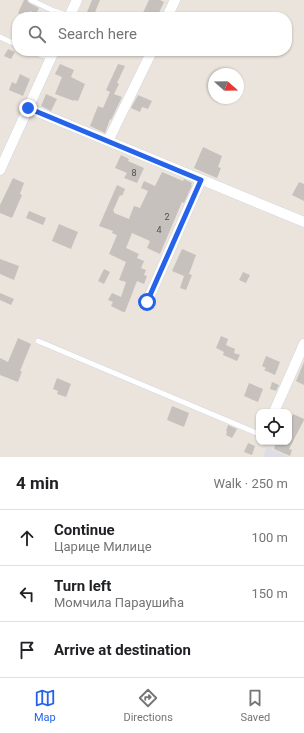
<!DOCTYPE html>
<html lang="en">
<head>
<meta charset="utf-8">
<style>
	body { margin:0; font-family:Roboto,sans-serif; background:#f6f6f6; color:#202124 }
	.controls { position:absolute; right:12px; bottom:12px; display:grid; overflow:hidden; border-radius:8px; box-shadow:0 1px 3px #0004 }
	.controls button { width:36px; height:36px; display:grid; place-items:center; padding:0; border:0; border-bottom:1px solid #e0e0e0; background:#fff; color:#202124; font:20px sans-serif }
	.compass { position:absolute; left:208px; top:68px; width:36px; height:36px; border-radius:50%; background:#fff; box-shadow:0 1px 3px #0004; rotate:110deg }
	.stop { position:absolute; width:12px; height:12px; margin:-9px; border:3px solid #2563eb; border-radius:50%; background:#fff }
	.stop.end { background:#2563eb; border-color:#fff; box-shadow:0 1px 4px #0008 }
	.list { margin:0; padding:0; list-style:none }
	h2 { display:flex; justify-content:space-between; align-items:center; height:52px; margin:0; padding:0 16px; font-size:17px }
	h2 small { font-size:13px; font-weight:400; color:#757577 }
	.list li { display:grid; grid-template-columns:26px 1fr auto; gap:12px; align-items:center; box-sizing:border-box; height:56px; padding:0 16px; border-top:1px solid #e0e0e0 }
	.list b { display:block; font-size:15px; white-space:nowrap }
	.list p { margin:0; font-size:13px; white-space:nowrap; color:#757577 }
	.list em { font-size:13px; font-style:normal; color:#757577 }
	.icon { flex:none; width:22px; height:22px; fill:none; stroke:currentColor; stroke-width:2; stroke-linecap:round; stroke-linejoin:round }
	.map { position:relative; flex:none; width:304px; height:457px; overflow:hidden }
	.search { position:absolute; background:#fff; box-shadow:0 1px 3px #0004; left:12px; right:12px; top:12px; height:44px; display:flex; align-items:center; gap:10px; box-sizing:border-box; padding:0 14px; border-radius:16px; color:#757577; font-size:15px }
	.sheet { height:220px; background:#fff }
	nav { display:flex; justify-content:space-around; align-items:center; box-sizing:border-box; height:56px; border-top:1px solid #e0e0e0; background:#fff; font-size:11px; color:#757577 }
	nav a { display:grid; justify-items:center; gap:2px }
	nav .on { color:#2563eb }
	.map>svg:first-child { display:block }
	.industrial { fill:#dedce4 }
	.building { fill:#c6c1bc }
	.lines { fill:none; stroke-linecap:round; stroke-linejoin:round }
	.service-casing { stroke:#d2d6e2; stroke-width:6 }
	.minor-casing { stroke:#d2d6e2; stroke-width:11 }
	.service { stroke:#fff; stroke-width:5 }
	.minor { stroke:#fff; stroke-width:10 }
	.route { stroke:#2563eb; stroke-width:5 }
	.labels { text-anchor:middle; stroke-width:3; stroke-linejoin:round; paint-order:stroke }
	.number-label { font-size:9px; fill:#51504e }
</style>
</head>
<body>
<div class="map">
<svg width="304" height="457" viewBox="0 0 304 457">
	<rect width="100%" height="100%" fill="#ebe4dc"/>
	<path class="industrial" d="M 267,447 L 289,457 L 263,457 Z"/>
	<g class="building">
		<path d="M 24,0 L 27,0 L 29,3 L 39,8 L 36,14 L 30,11 L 27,17 L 18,13 Z"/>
		<path d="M 92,0 L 100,0 L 93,17 L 85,17 Z"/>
		<path d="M 149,0 L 160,0 L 164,2 L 157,17 L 141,17 Z"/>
		<path d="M 8,49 L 15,52 L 11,59 L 4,56 Z"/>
		<path d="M 60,64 L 74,70 L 71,77 L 85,84 L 78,101 L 74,100 L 74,101 L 55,94 L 62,77 L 55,74 Z"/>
		<path d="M 118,64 L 125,66 L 117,83 L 119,84 L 114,94 L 122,97 L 111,120 L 110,119 L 105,133 L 90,126 L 98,106 L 103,108 L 110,92 L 106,90 Z"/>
		<path d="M 20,74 L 30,79 L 23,96 L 9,90 L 12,82 L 16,84 Z"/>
		<path d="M 46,94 L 57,99 L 51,111 L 41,106 Z"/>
		<path d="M 138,95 L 152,101 L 148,109 L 142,107 L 140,112 L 131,108 Z"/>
		<path d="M 203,147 L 222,156 L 218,167 L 221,168 L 217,178 L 194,168 Z"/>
		<path d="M 121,155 L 129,159 L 128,161 L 144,168 L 137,183 L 124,178 L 127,173 L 115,168 Z"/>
		<path d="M 162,172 L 183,181 L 184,179 L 192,183 L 191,185 L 192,185 L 184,203 L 182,202 L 160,254 L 147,248 L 150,241 L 132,233 L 126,248 L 139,254 L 137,258 L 144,261 L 141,268 L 146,270 L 144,275 L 147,276 L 144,284 L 137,281 L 125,312 L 123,312 L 111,306 L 113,302 L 108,300 L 112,293 L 121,297 L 126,282 L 119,280 L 126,262 L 109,254 L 117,235 L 112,233 L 113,231 L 99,226 L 117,185 L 125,189 L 122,196 L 120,195 L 113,211 L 114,211 L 114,213 L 129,219 L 134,206 L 140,208 L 148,191 L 141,188 L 144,181 L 155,186 Z"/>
		<path d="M 13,178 L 24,183 L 20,194 L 22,195 L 12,218 L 0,213 L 0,205 Z"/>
		<path d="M 299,182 L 304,184 L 304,201 L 292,195 Z"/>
		<path d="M 29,211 L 46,218 L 43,225 L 26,218 Z"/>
		<path d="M 59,224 L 78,232 L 71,249 L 52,241 Z"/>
		<path d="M 182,249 L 196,255 L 189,274 L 192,275 L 186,290 L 180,288 L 184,276 L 172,271 Z"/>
		<path d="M 0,259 L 19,266 L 14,280 L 0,274 Z"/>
		<path d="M 104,269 L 110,272 L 104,284 L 98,281 Z"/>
		<path d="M 243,272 L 250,275 L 246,283 L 239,280 Z"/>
		<path d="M 0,293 L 14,299 L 11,305 L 0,300 Z"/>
		<path d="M 221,336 L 228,339 L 226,345 L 235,349 L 234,353 L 240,355 L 237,361 L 223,355 L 224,352 L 216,348 Z"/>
		<path d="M 18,338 L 31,344 L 20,371 L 22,371 L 18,382 L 0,375 L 0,358 L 8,362 Z"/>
		<path d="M 266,356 L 280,362 L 275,375 L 264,370 L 266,368 L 262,366 Z"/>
		<path d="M 304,362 L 304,385 L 296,381 Z"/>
		<path d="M 57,378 L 71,384 L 66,397 L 57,394 L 58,391 L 53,389 Z"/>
		<path d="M 272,382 L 279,385 L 276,391 L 270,389 Z"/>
		<path d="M 249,383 L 263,389 L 258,402 L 244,396 Z"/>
		<path d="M 172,406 L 189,413 L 184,427 L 167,420 Z"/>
		<path d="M 293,414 L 304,419 L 304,420 L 289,449 L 292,450 L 290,456 L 274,449 L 276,442 L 289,442 L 289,423 Z"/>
		<path d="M 228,425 L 237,429 L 232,438 L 226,435 L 227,431 L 226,431 Z"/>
		<path d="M 248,443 L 255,446 L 252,455 L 244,452 Z"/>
	</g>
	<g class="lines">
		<defs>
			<g id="service">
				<path d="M 31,0 L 54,11 L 70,16"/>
				<path d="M 0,37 L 17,45"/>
				<path d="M 31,51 L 41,55 L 51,57"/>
				<path d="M 38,341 L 259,434"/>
			</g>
			<g id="minor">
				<path d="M 69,17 L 77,0"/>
				<path d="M 167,17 L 175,0"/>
				<path d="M 28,108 L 304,222"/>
				<path d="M 108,141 L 152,51"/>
				<path d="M 0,170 L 54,51"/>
				<path d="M 147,302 L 201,180"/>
				<path d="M 274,412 L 304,344"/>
			</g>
		</defs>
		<use href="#service" class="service-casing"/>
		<use href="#minor" class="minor-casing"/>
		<use href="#service" class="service"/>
		<use href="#minor" class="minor"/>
	</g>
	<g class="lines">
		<path class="route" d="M 28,108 L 201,180 L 147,302"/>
	</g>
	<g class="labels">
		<g class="number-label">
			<text x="134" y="176">8</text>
			<text x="167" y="220">2</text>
			<text x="159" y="233">4</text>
		</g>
	</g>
</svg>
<div class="controls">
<button><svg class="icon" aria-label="locate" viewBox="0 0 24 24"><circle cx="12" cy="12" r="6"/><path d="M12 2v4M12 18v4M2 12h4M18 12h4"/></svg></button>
</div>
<svg class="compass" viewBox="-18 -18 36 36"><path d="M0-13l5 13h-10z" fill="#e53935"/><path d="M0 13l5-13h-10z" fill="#757577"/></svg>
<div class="stop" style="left:147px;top:302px"></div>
<div class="stop end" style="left:28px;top:108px"></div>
<div class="search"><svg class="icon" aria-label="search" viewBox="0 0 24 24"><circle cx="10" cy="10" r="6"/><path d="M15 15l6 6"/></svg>Search here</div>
</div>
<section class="sheet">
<h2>4 min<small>Walk · 250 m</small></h2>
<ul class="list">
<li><svg class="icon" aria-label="ahead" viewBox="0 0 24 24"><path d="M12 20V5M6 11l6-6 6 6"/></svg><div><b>Continue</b><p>Царице Милице</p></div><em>100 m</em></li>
<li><svg class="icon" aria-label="left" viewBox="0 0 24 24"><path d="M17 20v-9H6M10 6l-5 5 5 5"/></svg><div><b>Turn left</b><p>Момчила Параушића</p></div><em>150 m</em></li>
<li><svg class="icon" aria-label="arrive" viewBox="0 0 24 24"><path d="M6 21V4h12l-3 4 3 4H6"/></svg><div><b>Arrive at destination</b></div></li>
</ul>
</section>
<nav>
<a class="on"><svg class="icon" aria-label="map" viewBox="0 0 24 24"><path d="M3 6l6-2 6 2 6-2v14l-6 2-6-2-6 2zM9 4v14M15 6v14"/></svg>Map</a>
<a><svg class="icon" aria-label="directions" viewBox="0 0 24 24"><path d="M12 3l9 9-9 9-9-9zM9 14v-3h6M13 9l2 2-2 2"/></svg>Directions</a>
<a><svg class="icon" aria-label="saved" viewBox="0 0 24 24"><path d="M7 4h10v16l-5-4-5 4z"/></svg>Saved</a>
</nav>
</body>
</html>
